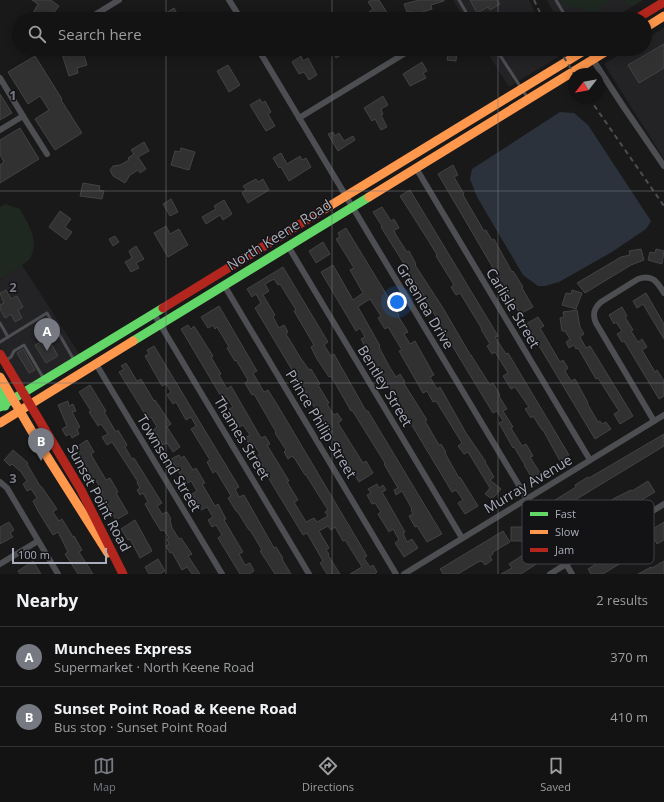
<!DOCTYPE html>
<html lang="en">
<head>
<meta charset="utf-8">
<style>
	body { margin:0; font-family:"Open Sans",sans-serif; background:#202021; color:#f1f3f6 }
	.compass { position:absolute; left:568px; top:68px; width:36px; height:36px; border-radius:50%; background:#131313; box-shadow:0 2px 10px #0003; rotate:239deg }
	.scale { position:absolute; left:12px; bottom:10px; width:95px; box-sizing:border-box; padding-left:4px; border:2px solid #aaadbb; border-top:0; font-size:11px; line-height:14px; white-space:nowrap; color:#aaadbb; -webkit-text-stroke:3px #131315; paint-order:stroke }
	.you { position:absolute; left:397px; top:302px; width:14px; height:14px; margin:-10px; border:3px solid #fff; border-radius:50%; background:#1a73e8; box-shadow:0 0 0 6px #1a73e833 }
	.badge { display:grid; place-items:center; width:26px; height:26px; border-radius:50%; background:#777982; color:#fff; font-size:13px; font-weight:700 }
	.pin { position:absolute; translate:-50% -33px; filter:drop-shadow(0 1px 2px #0008) }
	.pin::after { content:''; position:absolute; top:21px; width:14px; height:12px; background:inherit; clip-path:polygon(0 0,100% 0,50% 100%) }
	.list { margin:0; padding:0; list-style:none }
	h2 { display:flex; justify-content:space-between; align-items:center; height:52px; margin:0; padding:0 16px; font-size:17px }
	h2 small { font-size:13px; font-weight:400; color:#9d9ea0 }
	.list li { display:grid; grid-template-columns:26px 1fr auto; gap:12px; align-items:center; box-sizing:border-box; height:60px; padding:0 16px; border-top:1px solid #323233 }
	.list b { display:block; font-size:15px; white-space:nowrap }
	.list p { margin:0; font-size:13px; white-space:nowrap; color:#9d9ea0 }
	.list em { font-size:13px; font-style:normal; color:#9d9ea0 }
	.icon { flex:none; width:22px; height:22px; fill:none; stroke:currentColor; stroke-width:2; stroke-linecap:round; stroke-linejoin:round }
	.map { position:relative; flex:none; width:664px; height:574px; overflow:hidden }
	.search { position:absolute; background:#131313; box-shadow:0 2px 10px #0003; left:12px; right:12px; top:12px; height:44px; display:flex; align-items:center; gap:10px; box-sizing:border-box; padding:0 14px; border-radius:22px; color:#9d9ea0; font-size:15px }
	.sheet { height:172px; background:#131313 }
	nav { display:flex; justify-content:space-around; align-items:center; box-sizing:border-box; height:56px; border-top:1px solid #323233; background:#131313; font-size:11px; color:#9d9ea0 }
	nav a { display:grid; justify-items:center; gap:2px }
	nav .on { color:#777982 }
	.map>svg:first-child { display:block }
	.built { fill:#232326 }
	.green { fill:#1f2721 }
	.water { fill:#2b323c }
	.building { fill:#313131; stroke:#424345 }
	.lines { fill:none; stroke-linecap:round; stroke-linejoin:round }
	.lane { stroke:#4d4e52; stroke-width:3 }
	.street { stroke:#4d4e52; stroke-width:6 }
	.fast { stroke:#63d668; stroke-width:9 }
	.slow { stroke:#ff974d; stroke-width:9 }
	.jam { stroke:#b3261e; stroke-width:9 }
	.rail { stroke:#4d4e52; stroke-width:2; stroke-dasharray:5 4; stroke-linecap:butt }
	.grid { fill:none; stroke:#777982; stroke-width:1; stroke-opacity:0.55 }
	.labels { text-anchor:middle; stroke-width:3; stroke-linejoin:round; paint-order:stroke }
	.street-label { font-size:14px; fill:#aaadbb; stroke:#131315 }
	.key { fill:#131315; stroke:#404147; stroke-width:1 }
	.key-label { font-size:11px; fill:#aaadbb }
	.grid-label { font-size:13px; text-anchor:middle; font-weight:bold; fill:#777982; stroke:#131315; stroke-width:3; stroke-linejoin:round; paint-order:stroke }
</style>
</head>
<body>
<div class="map">
<svg width="664" height="574" viewBox="0 0 664 574">
	<rect width="100%" height="100%" fill="#191919"/>
	<g class="built">
		<path d="M 453,0 L 529,0 L 538,19 L 465,19 Z"/>
		<path d="M 547,0 L 643,0 L 612,19 L 557,19 Z"/>
		<path d="M 664,28 L 664,159 L 604,64 L 629,49 L 645,49 L 645,40 Z"/>
		<path d="M 485,49 L 554,49 L 558,57 L 509,87 Z"/>
		<path d="M 22,265 L 80,355 L 25,389 L 22,382 L 21,382 L 0,347 L 0,279 Z"/>
	</g>
	<g class="green">
		<path d="M 560,0 L 612,0 L 593,12 L 576,7 L 564,7 Z"/>
		<path d="M 624,0 L 643,0 L 633,6 L 626,3 Z"/>
		<path d="M 5,204 L 20,209 C 28,224 40,241 30,258 C 27,264 7,274 0,279 L 0,207 Z"/>
	</g>
	<path class="water" d="M 560,112 L 574,113 L 588,125 L 651,221 L 646,229 L 612,252 L 559,282 L 545,286 L 538,286 L 523,275 L 477,197 L 470,179 L 472,169 Z"/>
	<g class="building">
		<path d="M 32,0 L 51,0 L 59,6 L 53,14 L 60,19 L 41,19 L 33,13 L 38,4 Z"/>
		<path d="M 371,0 L 379,0 L 391,19 L 368,19 L 365,15 L 373,9 L 368,2 Z"/>
		<path d="M 419,0 L 444,0 L 444,1 L 431,5 L 432,9 L 413,15 L 411,11 L 407,12 L 404,4 Z"/>
		<path d="M 470,0 L 497,0 L 500,4 L 490,10 L 488,7 L 477,13 Z"/>
		<path d="M 174,8 L 180,19 L 156,19 Z"/>
		<path d="M 664,44 L 664,68 L 639,83 L 628,65 Z"/>
		<path d="M 331,49 L 351,49 L 336,58 Z"/>
		<path d="M 449,49 L 457,49 L 456,61 L 447,60 Z"/>
		<path d="M 71,51 L 73,55 L 83,52 L 87,65 L 77,68 L 78,73 L 69,76 L 62,54 Z"/>
		<path d="M 35,56 L 62,99 L 61,100 L 82,133 L 55,150 L 35,119 L 49,110 L 40,96 L 28,104 L 8,72 Z"/>
		<path d="M 301,56 L 303,61 L 308,58 L 317,75 L 309,80 L 304,72 L 299,74 L 292,62 Z"/>
		<path d="M 422,62 L 427,71 L 423,73 L 426,78 L 410,86 L 403,74 Z"/>
		<path d="M 228,65 L 240,85 L 229,92 L 217,71 Z"/>
		<path d="M 0,94 L 12,113 L 0,120 Z"/>
		<path d="M 383,96 L 388,105 L 381,109 L 383,114 L 381,115 L 387,127 L 381,130 L 375,119 L 372,121 L 364,108 Z"/>
		<path d="M 260,99 L 262,103 L 265,101 L 271,112 L 268,114 L 275,126 L 266,131 L 250,105 Z"/>
		<path d="M 20,128 L 39,159 L 0,183 L 0,165 L 4,162 L 0,155 L 0,140 Z"/>
		<path d="M 333,132 L 335,136 L 339,133 L 344,141 L 353,136 L 355,140 L 338,151 L 328,134 Z"/>
		<path d="M 144,142 L 149,151 L 138,157 L 146,169 L 140,173 L 138,170 L 130,175 L 125,183 L 113,176 L 110,170 L 113,166 L 120,165 L 129,160 L 128,158 L 134,154 L 131,150 Z"/>
		<path d="M 181,148 L 195,152 L 189,170 L 171,165 L 175,151 L 180,152 Z"/>
		<path d="M 281,153 L 287,164 L 300,156 L 302,160 L 306,158 L 311,167 L 289,181 L 281,167 L 279,168 L 273,158 Z"/>
		<path d="M 453,165 L 458,175 L 454,177 L 464,194 L 463,195 L 484,231 L 486,230 L 492,240 L 494,239 L 512,272 L 513,271 L 523,287 L 522,288 L 533,307 L 520,314 L 438,174 Z"/>
		<path d="M 256,179 L 258,182 L 263,179 L 269,190 L 248,203 L 242,193 L 246,190 L 243,186 Z"/>
		<path d="M 83,183 L 100,186 L 99,190 L 104,191 L 102,199 L 80,196 Z"/>
		<path d="M 410,190 L 489,321 L 498,336 L 495,337 L 506,354 L 508,353 L 569,455 L 560,461 L 543,430 L 542,430 L 533,416 L 531,418 L 525,409 L 529,407 L 515,387 L 511,389 L 503,376 L 508,373 L 495,352 L 492,354 L 487,346 L 490,344 L 481,329 L 482,329 L 460,293 L 456,295 L 451,287 L 454,285 L 436,256 L 437,255 L 428,240 L 400,196 Z"/>
		<path d="M 171,199 L 178,212 L 170,216 L 163,204 Z"/>
		<path d="M 224,200 L 232,214 L 223,220 L 220,215 L 206,224 L 202,217 L 216,209 L 214,206 Z"/>
		<path d="M 382,207 L 391,221 L 394,219 L 399,228 L 394,230 L 396,235 L 407,252 L 409,251 L 416,264 L 415,265 L 443,308 L 471,356 L 471,355 L 490,385 L 493,383 L 500,395 L 499,396 L 507,409 L 503,411 L 513,427 L 511,428 L 522,446 L 526,444 L 533,456 L 530,457 L 540,473 L 532,478 L 524,465 L 525,465 L 514,447 L 513,448 L 499,423 L 503,421 L 497,411 L 493,413 L 453,347 L 427,301 L 381,227 L 382,226 L 373,212 Z"/>
		<path d="M 60,211 L 71,219 L 65,227 L 72,232 L 66,240 L 49,227 Z"/>
		<path d="M 166,226 L 170,234 L 179,229 L 188,245 L 168,257 L 154,233 Z"/>
		<path d="M 346,228 L 399,315 L 398,316 L 408,332 L 404,334 L 410,344 L 415,341 L 434,375 L 430,377 L 437,389 L 440,387 L 466,433 L 486,462 L 485,462 L 494,477 L 490,480 L 501,489 L 492,499 L 485,494 L 490,488 L 468,452 L 464,454 L 458,446 L 462,443 L 436,401 L 433,402 L 427,391 L 423,393 L 399,351 L 402,350 L 388,327 L 385,329 L 378,318 L 381,316 L 370,299 L 362,304 L 358,307 L 380,346 L 379,347 L 389,366 L 396,377 L 400,374 L 405,382 L 403,382 L 427,420 L 425,421 L 439,445 L 441,444 L 446,452 L 445,453 L 459,478 L 460,477 L 478,506 L 465,514 L 458,503 L 463,500 L 456,490 L 452,492 L 371,357 L 361,339 L 365,337 L 360,328 L 356,331 L 321,272 L 333,265 L 353,300 L 363,293 L 350,270 L 354,268 L 336,239 L 340,237 L 338,233 Z"/>
		<path d="M 115,236 L 119,242 L 113,246 L 109,239 Z"/>
		<path d="M 323,242 L 330,254 L 316,263 L 309,251 Z"/>
		<path d="M 136,246 L 144,259 L 136,263 L 139,268 L 131,272 L 125,262 L 132,258 L 129,251 Z"/>
		<path d="M 641,249 L 644,260 L 631,265 L 585,293 L 577,283 L 621,257 L 630,255 L 629,251 Z"/>
		<path d="M 656,249 L 664,251 L 662,264 L 648,260 L 650,252 L 655,253 Z"/>
		<path d="M 283,267 L 328,342 L 324,345 L 331,356 L 334,354 L 366,411 L 368,411 L 442,534 L 427,542 L 417,526 L 415,527 L 409,516 L 413,514 L 411,510 L 412,509 L 402,491 L 396,495 L 394,490 L 398,488 L 384,464 L 385,463 L 352,410 L 351,411 L 331,376 L 329,377 L 317,359 L 311,347 L 314,345 L 294,311 L 296,310 L 280,284 L 278,285 L 274,279 L 265,284 L 269,291 L 263,295 L 275,315 L 273,317 L 279,328 L 284,325 L 288,332 L 286,334 L 300,357 L 309,370 L 311,369 L 320,384 L 318,385 L 329,403 L 327,404 L 334,415 L 337,413 L 342,420 L 338,423 L 363,463 L 366,461 L 373,473 L 359,482 L 255,308 L 261,303 L 256,294 L 252,297 L 247,289 Z"/>
		<path d="M 6,290 L 11,299 L 17,296 L 23,307 L 18,310 L 22,318 L 15,322 L 11,314 L 5,318 L 0,309 L 0,305 L 4,303 L 0,293 Z"/>
		<path d="M 572,290 L 582,293 L 576,309 L 562,305 L 566,293 L 571,294 Z"/>
		<path d="M 646,293 L 664,324 L 664,339 L 643,304 L 637,308 L 633,301 Z"/>
		<path d="M 219,306 L 257,371 L 253,373 L 264,392 L 268,390 L 278,406 L 367,556 L 364,558 L 370,567 L 373,565 L 377,572 L 375,574 L 350,574 L 362,567 L 345,540 L 343,541 L 335,527 L 331,530 L 328,526 L 319,531 L 329,548 L 326,550 L 329,554 L 328,555 L 340,574 L 327,574 L 320,563 L 323,561 L 307,533 L 303,535 L 266,474 L 267,473 L 256,456 L 260,454 L 253,443 L 250,445 L 245,438 L 250,435 L 243,425 L 239,427 L 229,409 L 233,407 L 226,396 L 222,398 L 181,329 L 188,325 L 191,329 L 194,326 L 213,356 L 211,357 L 221,374 L 219,375 L 227,389 L 231,386 L 261,438 L 265,436 L 270,444 L 267,445 L 289,481 L 287,482 L 298,500 L 294,502 L 306,522 L 314,518 L 317,522 L 328,516 L 325,512 L 328,510 L 306,475 L 305,475 L 295,459 L 292,456 L 288,459 L 284,452 L 286,450 L 275,433 L 276,432 L 254,394 L 252,395 L 245,383 L 248,380 L 236,360 L 235,361 L 227,348 L 229,347 L 217,327 L 215,329 L 213,325 L 208,328 L 201,317 Z"/>
		<path d="M 622,307 L 627,316 L 625,317 L 633,330 L 631,331 L 638,342 L 642,339 L 647,347 L 642,350 L 655,372 L 657,370 L 664,381 L 664,396 L 659,399 L 624,341 L 622,342 L 617,334 L 622,331 L 616,322 L 614,324 L 609,315 Z"/>
		<path d="M 577,310 L 580,327 L 584,334 L 580,337 L 586,348 L 590,346 L 633,416 L 620,424 L 614,414 L 619,411 L 598,378 L 596,379 L 578,348 L 576,349 L 574,345 L 569,348 L 566,342 L 570,339 L 565,331 L 562,331 L 560,318 L 564,317 L 563,312 Z"/>
		<path d="M 538,317 L 544,326 L 540,328 L 560,362 L 563,360 L 568,368 L 565,371 L 571,381 L 575,379 L 588,403 L 587,403 L 598,422 L 600,421 L 602,424 L 606,422 L 611,429 L 595,439 L 526,324 Z"/>
		<path d="M 48,338 L 58,356 L 46,363 L 35,345 Z"/>
		<path d="M 154,346 L 239,487 L 235,489 L 239,497 L 244,495 L 274,548 L 276,547 L 283,558 L 282,559 L 291,574 L 275,574 L 260,551 L 262,550 L 250,530 L 249,530 L 237,511 L 236,511 L 228,498 L 231,496 L 216,471 L 213,473 L 207,462 L 210,460 L 191,429 L 196,426 L 191,417 L 186,420 L 176,402 L 173,404 L 167,395 L 171,392 L 166,384 L 162,386 L 145,356 L 149,354 L 147,350 Z"/>
		<path d="M 23,349 L 35,370 L 29,373 L 17,353 Z"/>
		<path d="M 126,363 L 137,381 L 141,379 L 154,401 L 155,400 L 171,424 L 167,427 L 180,447 L 173,452 L 167,443 L 163,445 L 158,437 L 153,430 L 157,427 L 151,417 L 148,419 L 119,372 L 124,369 L 121,366 Z"/>
		<path d="M 90,385 L 106,411 L 104,412 L 116,432 L 118,430 L 127,445 L 125,447 L 132,459 L 134,458 L 162,503 L 157,506 L 162,514 L 167,512 L 171,519 L 170,520 L 172,528 L 179,539 L 181,538 L 192,554 L 188,556 L 200,574 L 192,574 L 187,567 L 182,570 L 172,552 L 170,553 L 166,546 L 169,544 L 167,539 L 169,538 L 164,530 L 161,531 L 154,520 L 145,504 L 148,502 L 143,493 L 140,495 L 137,490 L 140,488 L 137,483 L 138,482 L 112,442 L 107,445 L 102,437 L 108,434 L 101,424 L 98,426 L 89,412 L 91,411 L 79,392 Z"/>
		<path d="M 68,401 L 69,406 L 73,404 L 76,411 L 72,412 L 80,427 L 77,429 L 79,434 L 72,438 L 70,434 L 66,436 L 62,429 L 67,426 L 58,405 Z"/>
		<path d="M 664,434 L 664,446 L 562,508 L 573,526 L 613,499 L 631,490 L 632,491 L 648,481 L 655,492 L 621,512 L 621,513 L 572,543 L 547,505 L 576,487 L 575,485 L 588,477 L 589,478 Z"/>
		<path d="M 87,440 L 94,452 L 91,454 L 93,458 L 106,480 L 110,478 L 118,492 L 116,493 L 128,513 L 116,520 L 101,493 L 103,492 L 95,479 L 93,480 L 85,468 L 87,466 L 75,448 Z"/>
		<path d="M 13,450 L 28,463 L 27,464 L 40,486 L 41,486 L 57,509 L 53,512 L 59,521 L 62,519 L 73,537 L 74,536 L 82,550 L 79,552 L 93,574 L 78,574 L 65,554 L 68,552 L 58,532 L 53,535 L 38,511 L 33,501 L 37,498 L 31,489 L 27,491 L 23,484 L 27,481 L 21,472 L 12,464 L 10,466 L 4,460 Z"/>
		<path d="M 179,455 L 181,458 L 184,456 L 193,470 L 196,468 L 205,483 L 202,484 L 215,506 L 218,504 L 226,519 L 224,520 L 243,552 L 239,554 L 245,565 L 250,563 L 254,571 L 249,574 L 240,574 L 218,538 L 222,535 L 216,525 L 212,527 L 208,520 L 213,517 L 207,507 L 201,510 L 192,494 L 197,491 L 191,481 L 186,484 L 171,459 Z"/>
		<path d="M 377,484 L 379,488 L 383,485 L 386,490 L 382,492 L 405,532 L 403,533 L 407,542 L 412,539 L 418,548 L 404,557 L 395,543 L 399,540 L 393,529 L 389,532 L 378,514 L 381,512 L 375,503 L 372,504 L 367,495 L 371,493 L 368,489 Z"/>
		<path d="M 135,520 L 152,551 L 140,558 L 130,539 L 128,540 L 121,529 Z"/>
		<path d="M 9,522 L 14,530 L 10,533 L 13,537 L 0,544 L 0,527 Z"/>
		<path d="M 664,522 L 664,540 L 657,544 L 655,540 L 639,550 L 641,553 L 630,559 L 629,558 L 603,574 L 591,574 L 588,569 Z"/>
		<path d="M 511,527 L 524,527 L 525,541 L 511,541 Z"/>
		<path d="M 503,531 L 510,542 L 493,552 L 493,554 L 490,556 L 492,560 L 485,565 L 482,561 L 478,562 L 458,574 L 443,574 L 440,569 Z"/>
		<path d="M 532,549 L 537,557 L 541,555 L 544,559 L 521,574 L 501,574 L 512,568 L 509,564 Z"/>
		<path d="M 158,559 L 165,571 L 160,574 L 149,574 L 145,567 Z"/>
		<path d="M 33,561 L 41,574 L 20,574 L 18,571 Z"/>
		<path d="M 664,561 L 664,574 L 638,574 L 651,567 L 652,568 Z"/>
	</g>
	<g class="lines">
		<g class="lane">
			<path d="M 459,0 L 470,19"/>
			<path d="M 556,0 L 567,19"/>
			<path d="M 496,49 L 527,97"/>
			<path d="M 0,323 L 8,337"/>
			<path d="M 0,342 L 47,313 L 74,360"/>
			<path d="M 6,360 L 11,357 L 14,351 L 24,345 L 44,379"/>
		</g>
		<g class="street">
			<path d="M 229,0 L 241,19"/>
			<path d="M 88,19 L 119,0"/>
			<path d="M 258,49 L 572,574"/>
			<path d="M 593,60 L 623,106 L 664,166"/>
			<path d="M 0,78 L 23,116 L 0,130"/>
			<path d="M 23,116 L 47,154"/>
			<path d="M 299,118 L 412,49"/>
			<path d="M 416,168 L 590,460"/>
			<path d="M 288,246 L 462,538"/>
			<path d="M 224,285 L 396,574"/>
			<path d="M 154,314 L 309,574"/>
			<path d="M 96,364 L 222,574"/>
			<path d="M 654,421 L 596,323 C 592,314 594,308 601,302 L 638,279 C 653,274 657,282 664,293"/>
			<path d="M 0,482 L 7,488 L 58,574"/>
			<path d="M 0,564 L 38,541"/>
			<path d="M 404,574 L 664,415"/>
			<path d="M 550,574 L 664,504"/>
		</g>
		<g class="fast">
			<path d="M 133,341 L 369,197"/>
			<path d="M 0,390 L 3,399 L 1,406 L 5,406"/>
			<path d="M 0,407 L 163,308"/>
		</g>
		<g class="slow">
			<path d="M 645,28 L 664,16"/>
			<path d="M 369,197 L 610,49"/>
			<path d="M 323,210 L 587,49"/>
			<path d="M 0,377 L 41,447 L 108,553"/>
			<path d="M 0,423 L 133,341"/>
		</g>
		<g class="jam">
			<path d="M 636,19 L 664,2"/>
			<path d="M 163,308 L 323,210"/>
			<path d="M 0,354 L 81,490 L 123,574"/>
		</g>
		<g class="rail">
			<path d="M 534,0 L 543,19"/>
			<path d="M 559,49 L 574,74"/>
			<path d="M 589,98 L 664,206"/>
		</g>
	</g>
	<path class="grid" d="M 166,0 L 166,19M 332,0 L 332,19M 498,0 L 498,19M 166,49 L 166,574M 332,49 L 332,574M 498,49 L 498,574M 0,191 L 664,191M 0,383 L 664,383"/>
	<g class="labels">
		<g class="street-label">
			<text transform="translate(279 235) rotate(-32)" y="5">North Keene Road</text>
			<text transform="translate(425 306) rotate(59)" y="5">Greenlea Drive</text>
			<text transform="translate(513 308) rotate(59)" y="5">Carlisle Street</text>
			<text transform="translate(385 386) rotate(59)" y="5">Bentley Street</text>
			<text transform="translate(321 424) rotate(59)" y="5">Prince Philip Street</text>
			<text transform="translate(242 438) rotate(59)" y="5">Thames Street</text>
			<text transform="translate(169 463) rotate(59)" y="5">Townsend Street</text>
			<text transform="translate(528 484) rotate(-31)" y="5">Murray Avenue</text>
			<text transform="translate(99 498) rotate(62)" y="5">Sunset Point Road</text>
		</g>
	</g>
	<rect x="522" y="500" width="132" height="64" rx="6" class="key"/>
	<rect x="530" y="512" width="18" height="4" fill="#63d668"/>
	<rect x="530" y="530" width="18" height="4" fill="#ff974d"/>
	<rect x="530" y="548" width="18" height="4" fill="#b3261e"/>
	<g class="key-label">
		<text x="555" y="518">Fast</text>
		<text x="555" y="536">Slow</text>
		<text x="555" y="554">Jam</text>
	</g>
	<g class="grid-label">
		<text x="13" y="100">1</text>
		<text x="13" y="292">2</text>
		<text x="13" y="483">3</text>
	</g>
</svg>
<svg class="compass" viewBox="-18 -18 36 36"><path d="M0-13l5 13h-10z" fill="#e53935"/><path d="M0 13l5-13h-10z" fill="#9d9ea0"/></svg>
<div class="scale">100 m</div>
<div class="you"></div>
<div class="pin badge" style="left:47px;top:351px">A</div>
<div class="pin badge" style="left:41px;top:461px">B</div>
<div class="search"><svg class="icon" aria-label="search" viewBox="0 0 24 24"><circle cx="10" cy="10" r="6"/><path d="M15 15l6 6"/></svg>Search here</div>
</div>
<section class="sheet">
<h2>Nearby<small>2 results</small></h2>
<ul class="list">
<li><span class="badge">A</span><div><b>Munchees Express</b><p>Supermarket · North Keene Road</p></div><em>370 m</em></li>
<li><span class="badge">B</span><div><b>Sunset Point Road &amp; Keene Road</b><p>Bus stop · Sunset Point Road</p></div><em>410 m</em></li>
</ul>
</section>
<nav>
<a class="on"><svg class="icon" aria-label="map" viewBox="0 0 24 24"><path d="M3 6l6-2 6 2 6-2v14l-6 2-6-2-6 2zM9 4v14M15 6v14"/></svg>Map</a>
<a><svg class="icon" aria-label="directions" viewBox="0 0 24 24"><path d="M12 3l9 9-9 9-9-9zM9 14v-3h6M13 9l2 2-2 2"/></svg>Directions</a>
<a><svg class="icon" aria-label="saved" viewBox="0 0 24 24"><path d="M7 4h10v16l-5-4-5 4z"/></svg>Saved</a>
</nav>
</body>
</html>
